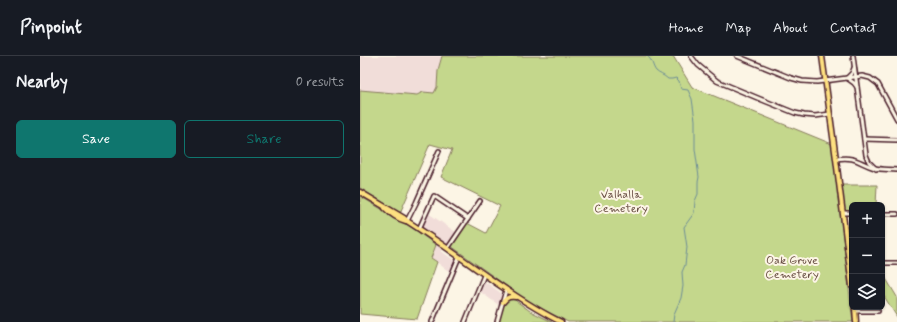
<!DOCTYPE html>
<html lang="en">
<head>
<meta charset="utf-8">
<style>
	body { margin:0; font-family:Mynerve,sans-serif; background:#20242c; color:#f1f3f6 }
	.controls { position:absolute; right:12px; bottom:12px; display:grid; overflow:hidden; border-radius:6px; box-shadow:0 1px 3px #0004 }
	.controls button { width:36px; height:36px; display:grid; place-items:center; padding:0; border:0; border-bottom:1px solid #363941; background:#171b24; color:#f1f3f6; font:20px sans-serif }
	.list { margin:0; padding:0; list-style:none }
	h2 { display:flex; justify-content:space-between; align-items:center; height:52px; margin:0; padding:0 16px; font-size:17px }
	h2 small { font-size:13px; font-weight:400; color:#9ea1a6 }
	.actions { display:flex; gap:8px; padding:12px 16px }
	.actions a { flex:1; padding:9px 0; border:1px solid #0f766e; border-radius:6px; text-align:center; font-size:14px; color:#0f766e }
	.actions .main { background:#0f766e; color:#fff }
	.icon { flex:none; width:22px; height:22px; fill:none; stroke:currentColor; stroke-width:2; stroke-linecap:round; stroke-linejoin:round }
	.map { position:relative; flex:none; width:537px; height:266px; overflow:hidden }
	header { display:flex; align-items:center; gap:24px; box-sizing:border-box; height:56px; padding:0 20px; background:#171b24; border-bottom:1px solid #363941 }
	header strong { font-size:19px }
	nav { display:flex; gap:22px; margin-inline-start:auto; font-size:14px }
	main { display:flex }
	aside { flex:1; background:#171b24 }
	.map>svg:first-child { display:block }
	.built { fill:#f1ddd9 }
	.green { fill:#c4d78c; stroke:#877b5c }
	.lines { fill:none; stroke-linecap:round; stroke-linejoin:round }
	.stream { stroke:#6d8d96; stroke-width:1 }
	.minor-casing { stroke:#4a1f2b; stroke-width:6 }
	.major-casing { stroke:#4a1f2b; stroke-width:7 }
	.minor { stroke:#fcf5e5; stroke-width:3 }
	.major { stroke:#fde080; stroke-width:4 }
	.labels { text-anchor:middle; stroke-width:4; stroke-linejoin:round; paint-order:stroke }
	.park-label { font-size:12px; fill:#684d43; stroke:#fcf5e5 }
</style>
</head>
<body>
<header>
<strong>Pinpoint</strong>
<nav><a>Home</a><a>Map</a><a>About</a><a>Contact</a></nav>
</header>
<main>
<aside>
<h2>Nearby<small>0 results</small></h2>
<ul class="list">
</ul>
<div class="actions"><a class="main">Save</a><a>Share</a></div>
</aside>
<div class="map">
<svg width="537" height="266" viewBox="0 0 537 266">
	<rect width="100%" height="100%" fill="#fcf5e5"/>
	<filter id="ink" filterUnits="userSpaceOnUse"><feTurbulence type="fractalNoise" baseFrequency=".025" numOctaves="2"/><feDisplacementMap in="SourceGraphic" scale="8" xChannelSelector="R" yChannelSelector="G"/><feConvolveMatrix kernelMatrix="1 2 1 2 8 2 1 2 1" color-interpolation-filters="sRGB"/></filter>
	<g filter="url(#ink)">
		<g class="built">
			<path d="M 0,0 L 82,0 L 78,14 L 77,31 L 74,37 L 63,36 L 57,39 L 0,34 Z"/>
			<path d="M 68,157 L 97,177 L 89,188 L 87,188 L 62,171 L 62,169 Z"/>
			<path d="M 76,189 L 82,193 L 81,195 L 95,205 L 91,217 L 71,202 Z"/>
			<path d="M 124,225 L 141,237 L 142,240 L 140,250 L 119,235 L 123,226 Z"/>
		</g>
		<g class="green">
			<path d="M 82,0 L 313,0 L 332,31 L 472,88 L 493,266 L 208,266 L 180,252 L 159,239 L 91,190 L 107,167 L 126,177 L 140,150 L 81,121 L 92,94 L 70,88 L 40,157 L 0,132 L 0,34 L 57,39 L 63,36 L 74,37 L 77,31 L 78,14 Z"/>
			<path d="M 481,129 L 517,129 L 516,149 L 492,149 L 492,156 L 485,156 Z"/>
			<path d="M 0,140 L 54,173 L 76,189 L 71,202 L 77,206 L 57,263 L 0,258 Z"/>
			<path d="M 522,216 L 537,241 L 537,261 L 522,237 Z"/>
			<path d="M 152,242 L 170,255 L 192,266 L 139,266 L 145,245 Z"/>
		</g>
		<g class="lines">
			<path class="stream" d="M 287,0 C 293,4 292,10 296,15 C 299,18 304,19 308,23 L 312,23 L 316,22 L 319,25 L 321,33 L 328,34 L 332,43 L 335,64 L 335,93 L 339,121 L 338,126 L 338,138 L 335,145 L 334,157 L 324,171 L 327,191 L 325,209 L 322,216 L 323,230 L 321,242 L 314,258 L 313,266"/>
			<defs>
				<g id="minor">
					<path d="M 331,0 L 338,9 L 357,25 L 400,43 L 435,57 L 444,59 L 455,60 L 470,58"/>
					<path d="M 377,0 L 431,22 L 442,25 L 457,26 L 502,20 L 510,22 L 518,28 L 537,63"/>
					<path d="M 493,0 L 506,99 L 509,106 L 516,113"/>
					<path d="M 494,12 L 492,17 L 487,22 L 494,27 L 497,31"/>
					<path d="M 504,83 L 537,84"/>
					<path d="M 476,103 C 497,100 498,107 515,112 C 522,114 530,113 537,114"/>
					<path d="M 483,157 L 492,157"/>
					<path d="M 522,158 L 537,158"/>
					<path d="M 47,165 L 56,147 L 79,95"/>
					<path d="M 59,173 L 74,140 L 108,163"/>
					<path d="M 88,192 L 120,145"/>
					<path d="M 522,207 L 537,207"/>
					<path d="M 495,255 L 518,255"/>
					<path d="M 72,266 L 99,201"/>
					<path d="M 105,266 L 124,219"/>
					<path d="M 137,266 L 146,234"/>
				</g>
				<g id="major">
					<path d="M 462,0 L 476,103 L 492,230"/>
					<path d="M 0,136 L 44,162 L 47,165 C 77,184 106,206 135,226 C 157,241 178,255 201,266"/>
					<path d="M 25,152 C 30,157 38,163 46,165"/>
					<path d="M 143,246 C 147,241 150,240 156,241"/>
					<path d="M 495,251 L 496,266"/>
				</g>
			</defs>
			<use href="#minor" class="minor-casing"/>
			<use href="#major" class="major-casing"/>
			<use href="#minor" class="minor"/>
			<use href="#major" class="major"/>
		</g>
	</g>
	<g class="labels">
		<g class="park-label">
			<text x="261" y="142">Valhalla<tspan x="261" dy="14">Cemetery</tspan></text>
			<text x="432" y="208">Oak Grove<tspan x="432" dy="14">Cemetery</tspan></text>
		</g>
	</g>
</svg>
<div class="controls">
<button>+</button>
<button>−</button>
<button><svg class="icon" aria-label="layers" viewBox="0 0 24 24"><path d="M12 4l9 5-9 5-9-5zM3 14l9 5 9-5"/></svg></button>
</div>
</div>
</main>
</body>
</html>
